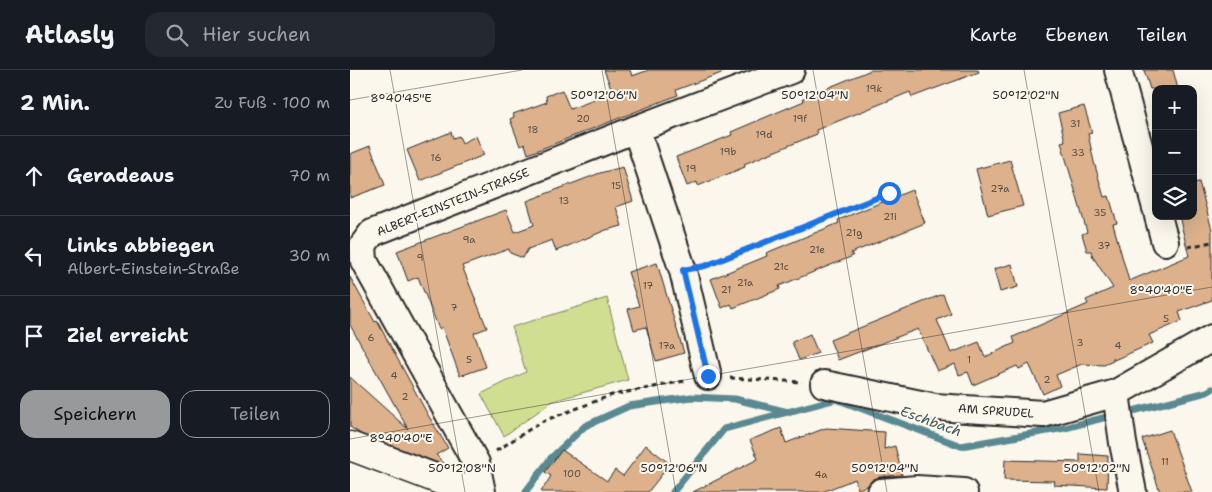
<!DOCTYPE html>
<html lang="de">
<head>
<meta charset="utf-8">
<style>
	body { margin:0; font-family:"Shantell Sans",sans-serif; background:#242831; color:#f1f3f6 }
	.controls { position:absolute; right:15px; top:15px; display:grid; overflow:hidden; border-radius:10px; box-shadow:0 5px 20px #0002 }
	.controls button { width:45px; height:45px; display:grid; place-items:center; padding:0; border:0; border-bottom:1px solid #363941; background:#171b24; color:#f1f3f6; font:25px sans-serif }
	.stop { position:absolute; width:15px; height:15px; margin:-11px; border:4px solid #1a73e8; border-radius:50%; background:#fff }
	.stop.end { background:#1a73e8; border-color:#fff; box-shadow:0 1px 5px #0008 }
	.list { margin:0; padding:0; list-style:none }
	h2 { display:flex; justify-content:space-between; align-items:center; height:65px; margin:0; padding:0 20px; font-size:21px }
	h2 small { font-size:16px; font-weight:400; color:#9ea1a6 }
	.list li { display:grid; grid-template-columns:32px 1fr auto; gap:15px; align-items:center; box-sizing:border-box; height:80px; padding:0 20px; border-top:1px solid #363941 }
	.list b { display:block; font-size:19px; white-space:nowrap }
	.list p { margin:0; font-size:16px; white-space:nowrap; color:#9ea1a6 }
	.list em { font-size:16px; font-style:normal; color:#9ea1a6 }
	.actions { display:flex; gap:10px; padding:15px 20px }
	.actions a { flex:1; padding:11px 0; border:1px solid #98999b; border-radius:15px; text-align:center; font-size:18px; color:#98999b }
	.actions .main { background:#98999b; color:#111 }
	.icon { flex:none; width:28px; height:28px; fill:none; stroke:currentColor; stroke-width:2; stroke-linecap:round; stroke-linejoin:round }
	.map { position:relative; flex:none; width:862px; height:422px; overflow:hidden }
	header { display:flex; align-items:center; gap:30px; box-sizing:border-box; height:70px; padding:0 25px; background:#171b24; border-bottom:1px solid #363941 }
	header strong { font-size:24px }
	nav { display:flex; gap:28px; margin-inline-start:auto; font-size:18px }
	.search { width:350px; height:45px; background:#242831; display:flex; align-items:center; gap:12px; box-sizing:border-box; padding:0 18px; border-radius:15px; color:#9ea1a6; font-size:19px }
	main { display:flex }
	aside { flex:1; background:#171b24 }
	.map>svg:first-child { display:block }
	.green { fill:#d0de91; stroke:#7e845e }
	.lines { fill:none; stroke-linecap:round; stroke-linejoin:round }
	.stream { stroke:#5a8992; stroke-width:7 }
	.building { fill:#dcb18c; stroke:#2b2b2b }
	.street-casing { stroke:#2b2b2b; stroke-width:30 }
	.secondary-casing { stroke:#2b2b2b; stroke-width:31 }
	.path { stroke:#2b2b2b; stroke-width:3; stroke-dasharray:5 4; stroke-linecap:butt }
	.street { stroke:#fbf7ec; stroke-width:26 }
	.secondary { stroke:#fbf7ec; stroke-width:28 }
	.route { stroke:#1a73e8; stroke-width:6 }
	.ticks { fill:none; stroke:#2b2b2b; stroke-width:1; stroke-opacity:0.45 }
	.labels { text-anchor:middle; stroke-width:4; stroke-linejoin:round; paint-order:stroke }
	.number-label { font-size:10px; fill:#574c43 }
	.street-label { font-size:12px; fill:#2b2b2b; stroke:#fbf7ec }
	.water-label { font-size:14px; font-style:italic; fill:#425a5e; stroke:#fbf7ec }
	.ticks-label { font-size:12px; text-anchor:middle; fill:#2b2b2b; stroke:#fbf7ec; stroke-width:4; stroke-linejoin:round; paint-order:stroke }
</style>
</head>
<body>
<header>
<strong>Atlasly</strong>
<div class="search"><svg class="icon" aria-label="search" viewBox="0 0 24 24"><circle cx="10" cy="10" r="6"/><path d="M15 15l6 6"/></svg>Hier suchen</div>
<nav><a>Karte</a><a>Ebenen</a><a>Teilen</a></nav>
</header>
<main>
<aside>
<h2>2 Min.<small>Zu Fuß · 100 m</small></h2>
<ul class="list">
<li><svg class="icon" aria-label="ahead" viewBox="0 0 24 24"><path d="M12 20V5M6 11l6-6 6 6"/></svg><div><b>Geradeaus</b></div><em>70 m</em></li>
<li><svg class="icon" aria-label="left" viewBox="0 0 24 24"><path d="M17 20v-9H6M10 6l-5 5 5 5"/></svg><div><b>Links abbiegen</b><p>Albert-Einstein-Straße</p></div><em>30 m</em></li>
<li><svg class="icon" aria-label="arrive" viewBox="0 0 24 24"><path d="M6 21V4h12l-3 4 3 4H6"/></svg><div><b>Ziel erreicht</b></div></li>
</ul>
<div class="actions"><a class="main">Speichern</a><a>Teilen</a></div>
</aside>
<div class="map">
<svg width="862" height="422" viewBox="0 0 862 422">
	<rect width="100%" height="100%" fill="#fbf7ec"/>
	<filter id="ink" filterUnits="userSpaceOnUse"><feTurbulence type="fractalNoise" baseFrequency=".02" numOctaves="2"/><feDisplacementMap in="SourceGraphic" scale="10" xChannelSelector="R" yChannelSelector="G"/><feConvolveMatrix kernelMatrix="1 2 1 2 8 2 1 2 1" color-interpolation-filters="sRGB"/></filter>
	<g filter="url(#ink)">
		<path class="green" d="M 257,228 L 278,310 L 203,331 L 154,366 L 131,324 L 176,302 L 162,257 Z"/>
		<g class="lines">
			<g class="stream">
				<path d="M 775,343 L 857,322 L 862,319"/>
				<path d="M 176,421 L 201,388 L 235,356 L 279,336 L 341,327 L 385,329 L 438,342"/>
				<path d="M 323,422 L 374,359 L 486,329 L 611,376 L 715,358 L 764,345"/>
			</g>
		</g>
		<g class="building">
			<path d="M 254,0 L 280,0 L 282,6 L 299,0 L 373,0 L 374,2 L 326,20 L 328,25 L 178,84 L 175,74 L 170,76 L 160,49 L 164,47 L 163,44 L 197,32 L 196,26 L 212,20 L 220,39 L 263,23 Z"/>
			<path d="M 521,0 L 628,0 L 629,2 L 562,27 L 560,22 L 466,60 L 467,64 L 394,94 L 395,97 L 348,116 L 347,112 L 337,116 L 326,87 L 382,65 L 381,62 L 454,31 L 453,28 Z"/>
			<path d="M 794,0 L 823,0 L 828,19 L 800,19 Z"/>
			<path d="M 734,36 L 742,63 L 738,64 L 744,92 L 754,127 L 759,126 L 767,153 L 763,154 L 779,211 L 839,186 L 829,146 L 843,146 L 843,113 L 849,112 L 862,160 L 862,230 L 829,242 L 832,251 L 799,265 L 803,273 L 764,290 L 763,288 L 763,291 L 754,295 L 732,294 L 706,305 L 710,316 L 693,324 L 679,294 L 669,299 L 667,296 L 623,315 L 618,302 L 609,305 L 605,294 L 587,301 L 568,259 L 488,290 L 480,270 L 593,224 L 601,244 L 587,250 L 601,283 L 629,272 L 635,287 L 665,273 L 663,267 L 738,234 L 736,230 L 763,218 L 743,187 L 741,181 L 737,181 L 732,164 L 737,162 L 711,72 L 715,71 L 708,43 Z"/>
			<path d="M 101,62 L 103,68 L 109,66 L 112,73 L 126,66 L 134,85 L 70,111 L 57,80 Z"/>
			<path d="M 20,76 L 35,115 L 0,128 L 0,84 Z"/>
			<path d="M 660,90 L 673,136 L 638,145 L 626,99 Z"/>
			<path d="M 273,97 L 283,131 L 266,137 L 272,156 L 256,160 L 206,181 L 202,170 L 178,179 L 173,188 L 160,183 L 159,179 L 112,196 L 137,258 L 124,263 L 136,297 L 110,306 L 92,257 L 89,259 L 68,207 L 58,211 L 47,181 L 156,140 L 165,162 L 184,155 L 177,131 L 250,103 Z"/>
			<path d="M 562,120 L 575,153 L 501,183 L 503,186 L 429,216 L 430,219 L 383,238 L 381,234 L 372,238 L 361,209 L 417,186 L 416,183 L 489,153 L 488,150 Z"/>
			<path d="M 307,193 L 334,283 L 306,291 L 296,257 L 284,260 L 278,239 L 289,236 L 278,202 Z"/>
			<path d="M 662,194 L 668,217 L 650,222 L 644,199 Z"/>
			<path d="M 0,207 L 25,252 L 27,251 L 78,345 L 98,378 L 86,385 L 97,396 L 11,364 L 0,357 L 0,307 L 58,359 L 0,255 Z"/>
			<path d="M 460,264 L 468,283 L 449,290 L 442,272 Z"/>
			<path d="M 431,358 L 436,373 L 476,358 L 535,362 L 534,379 L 545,376 L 552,405 L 529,407 L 522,410 L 517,416 L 508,419 L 505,409 L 472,422 L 343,422 L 408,389 L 400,370 Z"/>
			<path d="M 820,360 L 842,422 L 810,422 L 792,369 Z"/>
			<path d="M 296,375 L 320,394 L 298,422 L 191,422 L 201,406 L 195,402 L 212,380 L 257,411 L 265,400 L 273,406 Z"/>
			<path d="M 730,384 L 758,386 L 757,418 L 704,415 L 705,411 L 654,410 L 655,390 L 730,392 Z"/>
		</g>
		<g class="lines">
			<defs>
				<g id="street">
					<path d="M 768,0 L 806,138"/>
					<path d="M 286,59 L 333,201 L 358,306"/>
					<path d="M 808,146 L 815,172"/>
					<path d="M 474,314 L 585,337 L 693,344 L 766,323 L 862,268"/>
					<path d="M 766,323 L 773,373 L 783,422"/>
					<path d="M 132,422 L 126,393 L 14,191 L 13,175 L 22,163 L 286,59 L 441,0"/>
					<path d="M 531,422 L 567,419 L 614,422"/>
				</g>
				<path id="secondary" d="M 0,376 L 122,422"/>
			</defs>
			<use href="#street" class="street-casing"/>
			<use href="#secondary" class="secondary-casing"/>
			<g class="path">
				<path d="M 838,177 L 862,172"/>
				<path d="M 356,196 L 539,123"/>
				<path d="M 380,308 L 452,312"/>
				<path d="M 146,381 L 191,352 L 262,325 L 335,311"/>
			</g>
			<use href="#street" class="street"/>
			<use href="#secondary" class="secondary"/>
		</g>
	</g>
	<g class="lines" filter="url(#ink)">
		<path class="route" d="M 358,306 L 333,200 L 355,196 L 539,123"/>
	</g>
	<path class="ticks" d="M 40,0 L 115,422M 252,0 L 326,422M 463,0 L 537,422M 674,0 L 749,422M 0,30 L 172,0M 0,369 L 862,217"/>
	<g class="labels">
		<g class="number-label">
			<text x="524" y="22">19k</text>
			<text x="233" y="52">20</text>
			<text x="450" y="52">19f</text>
			<text x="725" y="57">31</text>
			<text x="183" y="63">18</text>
			<text x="414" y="68">19d</text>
			<text x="378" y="85">19b</text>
			<text x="728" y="86">33</text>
			<text x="86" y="91">16</text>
			<text x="341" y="102">19</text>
			<text x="266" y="119">15</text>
			<text x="650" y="122">27a</text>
			<text x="214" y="134">13</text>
			<text x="750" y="146">35</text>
			<text x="540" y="150">21i</text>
			<text x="504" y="166">21g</text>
			<text x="119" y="173">9a</text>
			<text x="754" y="179">37</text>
			<text x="467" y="183">21e</text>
			<text x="70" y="191">9</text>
			<text x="431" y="200">21c</text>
			<text x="395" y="216">21a</text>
			<text x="298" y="219">17</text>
			<text x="376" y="223">21</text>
			<text x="104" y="241">7</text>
			<text x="816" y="252">5</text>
			<text x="21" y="271">6</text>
			<text x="730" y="276">3</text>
			<text x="317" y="279">17a</text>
			<text x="768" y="279">4</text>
			<text x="119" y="293">5</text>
			<text x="619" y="293">1</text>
			<text x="44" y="309">4</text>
			<text x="697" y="313">2</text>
			<text x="55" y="330">2</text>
			<text x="815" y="395">11</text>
			<text x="222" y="407">100</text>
			<text x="471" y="408">4a</text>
		</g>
		<g class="street-label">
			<text transform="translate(103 132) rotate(-22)" y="4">ALBERT-EINSTEIN-STRASSE</text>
			<text transform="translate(646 341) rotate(4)" y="4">AM SPRUDEL</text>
		</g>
		<g class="water-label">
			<text transform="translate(581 351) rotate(20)" y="5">Eschbach</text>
		</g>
	</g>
	<g class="ticks-label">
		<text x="254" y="29">50°12'06"N</text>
		<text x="465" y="29">50°12'04"N</text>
		<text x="676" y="29">50°12'02"N</text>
		<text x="51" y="32">8°40'45"E</text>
		<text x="811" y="224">8°40'40"E</text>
		<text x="51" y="372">8°40'40"E</text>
		<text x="112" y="402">50°12'08"N</text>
		<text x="324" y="402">50°12'06"N</text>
		<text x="535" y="402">50°12'04"N</text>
		<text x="747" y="402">50°12'02"N</text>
	</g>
</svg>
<div class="controls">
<button>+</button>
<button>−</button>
<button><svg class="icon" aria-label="layers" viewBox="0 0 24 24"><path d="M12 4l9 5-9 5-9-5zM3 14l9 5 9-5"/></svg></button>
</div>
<div class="stop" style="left:539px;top:123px"></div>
<div class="stop end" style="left:358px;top:306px"></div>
</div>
</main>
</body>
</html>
